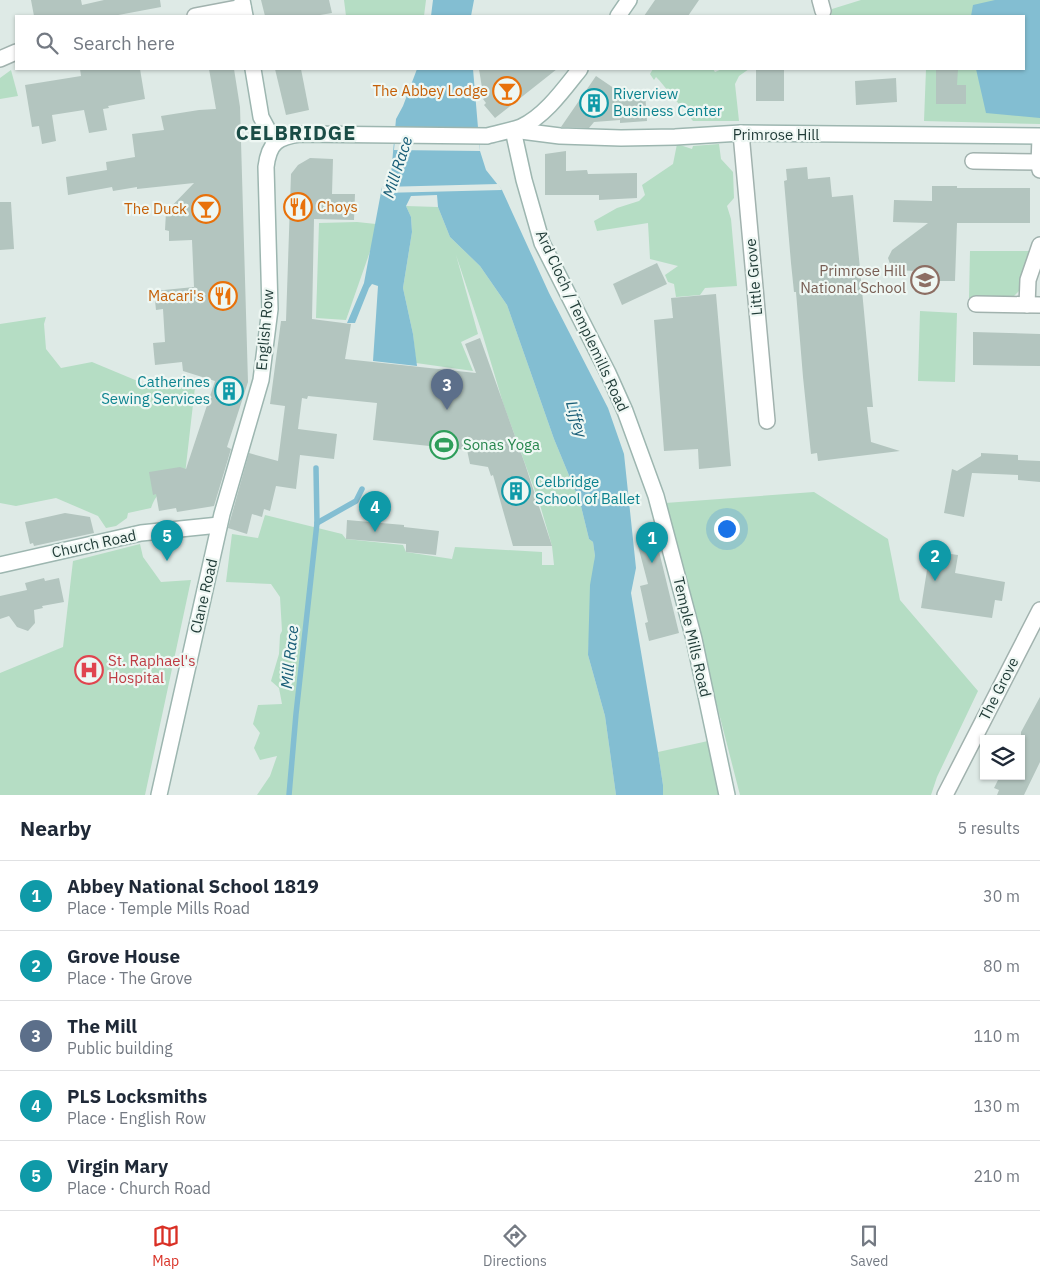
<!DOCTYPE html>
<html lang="en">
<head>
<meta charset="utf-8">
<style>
	body { margin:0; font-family:"IBM Plex Sans",sans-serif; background:#f2f2f3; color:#1f2937 }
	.controls { position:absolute; right:15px; bottom:15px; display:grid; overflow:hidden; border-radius:0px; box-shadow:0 1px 4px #0004 }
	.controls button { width:45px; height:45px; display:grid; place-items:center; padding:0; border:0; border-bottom:1px solid #e0e1e3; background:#fff; color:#1f2937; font:25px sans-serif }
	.you { position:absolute; left:726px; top:528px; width:18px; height:18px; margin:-12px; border:4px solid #fff; border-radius:50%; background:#1a73e8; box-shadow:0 0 0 8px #1a73e833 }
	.badge { display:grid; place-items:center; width:32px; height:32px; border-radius:50%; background:#d93025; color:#fff; font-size:16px; font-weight:700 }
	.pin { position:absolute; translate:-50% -41px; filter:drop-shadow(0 1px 2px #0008) }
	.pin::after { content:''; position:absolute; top:26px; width:18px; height:15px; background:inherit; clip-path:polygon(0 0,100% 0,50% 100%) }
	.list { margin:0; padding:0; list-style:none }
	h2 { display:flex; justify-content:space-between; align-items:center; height:65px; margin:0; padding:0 20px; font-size:21px }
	h2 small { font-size:16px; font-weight:400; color:#747a83 }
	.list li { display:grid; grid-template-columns:32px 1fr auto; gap:15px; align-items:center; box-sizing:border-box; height:70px; padding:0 20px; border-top:1px solid #e0e1e3 }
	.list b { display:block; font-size:19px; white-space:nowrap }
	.list p { margin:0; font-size:16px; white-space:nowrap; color:#747a83 }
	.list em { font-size:16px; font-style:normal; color:#747a83 }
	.icon { flex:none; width:28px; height:28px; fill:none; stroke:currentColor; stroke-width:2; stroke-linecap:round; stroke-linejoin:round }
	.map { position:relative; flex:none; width:1040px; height:795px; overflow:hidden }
	.search { position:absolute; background:#fff; box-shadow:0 1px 4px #0004; left:15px; right:15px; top:15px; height:55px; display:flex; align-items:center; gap:12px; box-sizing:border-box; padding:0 18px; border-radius:0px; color:#747a83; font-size:19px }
	.sheet { height:415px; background:#fff }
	nav { display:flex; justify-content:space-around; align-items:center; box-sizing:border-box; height:70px; border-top:1px solid #e0e1e3; background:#fff; font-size:14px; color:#747a83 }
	nav a { display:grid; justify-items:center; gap:2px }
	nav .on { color:#d93025 }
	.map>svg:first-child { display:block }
	.green { fill:#b5ddc4 }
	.water { fill:#83bed2 }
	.pier { fill:#deeae6 }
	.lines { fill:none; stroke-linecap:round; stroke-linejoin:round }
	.stream { stroke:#83bed2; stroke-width:5.5 }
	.building { fill:#b3c5bf }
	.street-casing { stroke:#a1b2ae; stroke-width:18 }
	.secondary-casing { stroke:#9db6b0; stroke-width:18 }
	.street { stroke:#fff; stroke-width:15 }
	.secondary { stroke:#fff; stroke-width:15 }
	.labels { text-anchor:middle; stroke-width:4.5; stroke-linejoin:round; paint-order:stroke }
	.food-label { font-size:15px; fill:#c56008; stroke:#eef7f3; text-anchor:end }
	.culture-label { font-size:15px; fill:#0d838f; stroke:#eef7f3; text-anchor:start }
	.street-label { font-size:15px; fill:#1f3a36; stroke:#eef7f3 }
	.education-label { font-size:15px; fill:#785e54; stroke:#eef7f3; text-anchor:end }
	.leisure-label { font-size:15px; fill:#27864d; stroke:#eef7f3; text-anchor:start }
	.health-label { font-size:15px; fill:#be3a42; stroke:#eef7f3; text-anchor:start }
	.water-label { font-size:16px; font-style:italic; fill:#185d77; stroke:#eef7f3 }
	.district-label { font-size:20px; font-weight:bold; letter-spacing:1px; fill:#1a4c46; stroke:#eef7f3 }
</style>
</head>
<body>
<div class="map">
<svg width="1040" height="795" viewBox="0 0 1040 795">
	<rect width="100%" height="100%" fill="#deeae6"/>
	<g class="green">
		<path d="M 344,0 L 426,0 L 424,16 L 346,16 Z"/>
		<path d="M 861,0 L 1040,0 L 1040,124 L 924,121 L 926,69 L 1024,69 L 1024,16 L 831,16 L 832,9 Z"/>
		<path d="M 653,69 L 713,69 L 715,72 L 722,69 L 749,69 L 739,76 L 735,84 L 739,121 L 693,121 L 659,80 L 656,77 L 654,80 L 650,74 Z"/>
		<path d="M 11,70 L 18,96 L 0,99 L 0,78 Z"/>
		<path d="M 677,144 L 692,149 L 693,146 L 719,144 L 721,159 L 733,172 L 734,198 L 727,206 L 731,219 L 737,286 L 705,288 L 700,295 L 676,297 L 674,284 L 668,282 L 665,275 L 678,266 L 650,259 L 648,223 L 597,231 L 594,221 L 617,208 L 639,201 L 645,195 L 642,185 L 673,164 Z"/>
		<path d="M 406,206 L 438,207 L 450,237 L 480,266 L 507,305 L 554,439 L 580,502 L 589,539 L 593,542 L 595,556 L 588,655 L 605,716 L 616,795 L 257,795 L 270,776 L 277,756 L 260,760 L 254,748 L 260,733 L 253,724 L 258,705 L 282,704 L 279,688 L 271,681 L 279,654 L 280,635 L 282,631 L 280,597 L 271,584 L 226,582 L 232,534 L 258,538 L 265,515 L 342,534 L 346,539 L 403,545 L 406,552 L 452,559 L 455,547 L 542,552 L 542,565 L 554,565 L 552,546 L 540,505 L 503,403 L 483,336 L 456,255 L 478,334 L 461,342 L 473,371 L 416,363 L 413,334 L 403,288 L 412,232 L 411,217 Z"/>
		<path d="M 357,222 L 376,224 L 374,240 L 346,320 L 316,318 L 319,223 Z"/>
		<path d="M 970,251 L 1030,251 L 1020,280 L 1020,290 L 1014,296 L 1008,299 L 969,298 Z"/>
		<path d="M 920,311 L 957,313 L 955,382 L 918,381 Z"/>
		<path d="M 46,317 L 44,324 L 46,349 L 61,368 L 92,362 L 152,387 L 195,387 L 184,483 C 166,488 158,489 151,508 L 128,513 L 127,518 L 116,526 L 106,528 L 98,516 L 56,498 L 16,506 L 0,503 L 0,324 Z"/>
		<path d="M 814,492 L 888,539 L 900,600 L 978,691 L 937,777 L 931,795 L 740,795 L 665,503 Z"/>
		<path d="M 140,544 L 143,557 L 161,582 L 191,580 L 145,795 L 0,795 L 0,673 L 63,647 L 73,561 Z"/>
		<path d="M 708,741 L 724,795 L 663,795 L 663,785 L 658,752 Z"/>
	</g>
	<g class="water">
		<path d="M 433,0 L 474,0 L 471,16 L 431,16 Z"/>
		<path d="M 995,0 L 1040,0 L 1040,118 L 986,113 L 976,69 L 1024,69 L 1024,16 L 971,16 L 973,5 Z"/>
		<path d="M 417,69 L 473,69 L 480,151 L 486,170 L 502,190 L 549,293 L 608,408 L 624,454 L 636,568 L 631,593 L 658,752 L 663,785 L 663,795 L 616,795 L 605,716 L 588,655 L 590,585 L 595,556 L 593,542 L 589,539 L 580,502 L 554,439 L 507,305 L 480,266 L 450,237 L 438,207 L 437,195 L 411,196 L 406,206 L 411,217 L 412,232 L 403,288 L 413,334 L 417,366 L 373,361 L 378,286 L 372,284 L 369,288 L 355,323 L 347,323 L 364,283 L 382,187 L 390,186 L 396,119 L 403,106 Z"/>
	</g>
	<g class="pier">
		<path d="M 396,128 L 478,129 L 480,151 L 394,150 Z"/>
		<path d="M 498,184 L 502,190 L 382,193 L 382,187 Z"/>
	</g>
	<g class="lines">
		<g class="stream">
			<path d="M 317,523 L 356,501 L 362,489"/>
			<path d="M 289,795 L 296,714 L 317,523 L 316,468"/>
		</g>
	</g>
	<g class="building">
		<path d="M 31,0 L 81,0 L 82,5 L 104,0 L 160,0 L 161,7 L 113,16 L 34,16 Z"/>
		<path d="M 261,0 L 329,0 L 332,13 L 314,16 L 265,16 Z"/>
		<path d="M 655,0 L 699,0 L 688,16 L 644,16 Z"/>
		<path d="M 80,69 L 140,69 L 145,99 L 108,106 L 109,108 L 103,109 L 107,130 L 89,133 L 84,110 L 52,115 L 56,141 L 42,144 L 39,126 L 32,127 L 25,85 L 81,76 Z"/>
		<path d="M 209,69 L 234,69 L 240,107 L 248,382 L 227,447 L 231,449 L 214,506 L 177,512 L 176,508 L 159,511 L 156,494 L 153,495 L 149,472 L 180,467 L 186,469 L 215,381 L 183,371 L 182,362 L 155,365 L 153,343 L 165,342 L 163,309 L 156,310 L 154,291 L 194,287 L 192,240 L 169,241 L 169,231 L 165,230 L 166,212 L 194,183 L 137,189 L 137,187 L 113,191 L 112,187 L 68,195 L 66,177 L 107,170 L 106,162 L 135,157 L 132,134 L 164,130 L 161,116 L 199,110 L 216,109 Z"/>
		<path d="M 275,69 L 301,69 L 309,110 L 286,115 Z"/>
		<path d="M 479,69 L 557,69 L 495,118 L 484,105 L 486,103 L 483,99 L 487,95 L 482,88 Z"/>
		<rect x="756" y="69" width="28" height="32"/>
		<path d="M 936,69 L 958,69 L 957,85 L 966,85 L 966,104 L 936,104 Z"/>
		<path d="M 596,76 L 621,93 L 645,92 L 647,121 L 620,123 L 620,120 L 594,122 L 589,128 L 561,127 Z"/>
		<path d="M 896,78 L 897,102 L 856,105 L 855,81 Z"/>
		<path d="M 566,151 L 566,171 L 587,170 L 588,174 L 637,173 L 637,198 L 599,200 L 599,195 L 545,195 L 545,154 Z"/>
		<path d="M 310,158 L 333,159 L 332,194 L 355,194 L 354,220 L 314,219 L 312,319 L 351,324 L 345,359 L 476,373 L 465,344 L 480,338 L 525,464 L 552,546 L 513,546 L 493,475 L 491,476 L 488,467 L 470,464 L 467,450 L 373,440 L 377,403 L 308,396 L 307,399 L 302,398 L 298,429 L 337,434 L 334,459 L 300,455 L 296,489 L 276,486 L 270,511 L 264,509 L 262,517 L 252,514 L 247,534 L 228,528 L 249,453 L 278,461 L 285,406 L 270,404 L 281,321 L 286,321 L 291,174 L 298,165 Z"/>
		<path d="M 807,167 L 808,179 L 830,177 L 832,197 L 853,195 L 873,407 L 867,407 L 871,442 L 900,451 L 818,461 L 817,453 L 811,454 L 803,377 L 796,292 L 794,292 L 791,263 L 784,181 L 787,180 L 786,169 Z"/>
		<path d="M 932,186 L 957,186 L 957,188 L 1030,188 L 1030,223 L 957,223 L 955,281 L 935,281 L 935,292 L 915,292 L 915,271 L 895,270 L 891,267 L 888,258 L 892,250 L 928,223 L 893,222 L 894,200 L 932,201 Z"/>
		<path d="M 0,202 L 11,202 L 14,249 L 0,250 Z"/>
		<path d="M 657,263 L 667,284 L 622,305 L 613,284 Z"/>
		<path d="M 716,294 L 731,466 L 699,469 L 698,449 L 664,451 L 654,320 L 673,318 L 671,298 Z"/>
		<path d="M 973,332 L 1040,334 L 1040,366 L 973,365 Z"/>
		<path d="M 981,453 L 1018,455 L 1018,460 L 1040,461 L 1040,482 L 1018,480 L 1018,475 L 972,473 L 964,517 L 944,513 L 952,469 L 957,471 L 981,456 Z"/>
		<path d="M 65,513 L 90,517 L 94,533 L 34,546 L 33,543 L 30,544 L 25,522 Z"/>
		<path d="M 347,520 L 404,525 L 404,527 L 439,531 L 436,555 L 406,552 L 406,544 L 346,539 Z"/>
		<path d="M 646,531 L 650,532 L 656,539 L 679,633 L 649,641 L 645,623 L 648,622 L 640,586 L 648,584 L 637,542 L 639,535 Z"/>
		<path d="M 930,551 L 958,555 L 955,573 L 1005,582 L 1002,601 L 995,600 L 992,618 L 921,608 Z"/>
		<path d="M 44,578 L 45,581 L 59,578 L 64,602 L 42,606 L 43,608 L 34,610 L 35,623 L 28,631 L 17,627 L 9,616 L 0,619 L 0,596 L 27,590 L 25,583 Z"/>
		<path d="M 1040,697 L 1040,762 L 1024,795 L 997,795 L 999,790 L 994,788 L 1000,776 L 1021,776 L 1021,732 Z"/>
	</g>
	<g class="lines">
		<defs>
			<g id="street">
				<path d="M 820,0 L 823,11"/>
				<path d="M 195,16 L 243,7"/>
				<path d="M 0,59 L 16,52"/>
				<path d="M 741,133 L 767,421"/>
				<path d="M 1040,138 L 1039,164 L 1040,170"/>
				<path d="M 973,161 L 1039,162"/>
				<path d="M 976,304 L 1040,305"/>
				<path d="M 1027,305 L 1028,280 L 1040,245"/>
				<path d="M 945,795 L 1040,610"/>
			</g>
			<g id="secondary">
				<path d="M 242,0 L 245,16"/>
				<path d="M 618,16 L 629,0"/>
				<path d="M 253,69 L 261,117 L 275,143"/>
				<path d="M 513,130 L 524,180 L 542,243 L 608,373 L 625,411 L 656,496 L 694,639 L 727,795"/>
				<path d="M 513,130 L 560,136 L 621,138 L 675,137 L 741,133 L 1040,136"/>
				<path d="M 0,565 L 141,533 L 219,525"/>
				<path d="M 159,795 L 222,514 L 261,380 L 270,309 L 266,167 C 269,143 277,137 300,134 L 487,136 C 498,133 510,131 521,127 C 545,116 564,89 580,69"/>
			</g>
		</defs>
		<use href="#street" class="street-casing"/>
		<use href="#secondary" class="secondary-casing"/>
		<use href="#street" class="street"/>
		<use href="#secondary" class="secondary"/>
	</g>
	<defs>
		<symbol id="bar-ring" viewBox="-11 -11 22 22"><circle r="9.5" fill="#eef7f3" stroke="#e8710a" stroke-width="1.5"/><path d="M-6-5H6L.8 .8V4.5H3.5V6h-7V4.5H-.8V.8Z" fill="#e8710a"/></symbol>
		<symbol id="building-ring" viewBox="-11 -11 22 22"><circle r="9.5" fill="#eef7f3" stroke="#0f9aa8" stroke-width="1.5"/><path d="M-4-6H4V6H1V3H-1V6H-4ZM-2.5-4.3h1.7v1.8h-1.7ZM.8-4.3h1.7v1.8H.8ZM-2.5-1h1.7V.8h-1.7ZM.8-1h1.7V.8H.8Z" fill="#0f9aa8"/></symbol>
		<symbol id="restaurant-ring" viewBox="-11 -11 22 22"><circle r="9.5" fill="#eef7f3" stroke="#e8710a" stroke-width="1.5"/><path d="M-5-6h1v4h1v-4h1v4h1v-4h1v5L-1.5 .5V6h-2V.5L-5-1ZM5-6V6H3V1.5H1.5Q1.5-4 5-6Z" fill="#e8710a"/></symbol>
		<symbol id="school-ring" viewBox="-11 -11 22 22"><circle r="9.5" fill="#eef7f3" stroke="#8d6e63" stroke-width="1.5"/><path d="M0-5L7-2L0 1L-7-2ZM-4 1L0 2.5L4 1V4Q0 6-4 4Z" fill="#8d6e63"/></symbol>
		<symbol id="stadium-ring" viewBox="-11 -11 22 22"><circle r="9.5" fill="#eef7f3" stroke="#2e9e5b" stroke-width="1.5"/><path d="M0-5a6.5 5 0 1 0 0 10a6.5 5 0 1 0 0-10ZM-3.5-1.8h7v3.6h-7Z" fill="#2e9e5b"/></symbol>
		<symbol id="hospital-ring" viewBox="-11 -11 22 22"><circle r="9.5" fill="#eef7f3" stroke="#e0444e" stroke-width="1.5"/><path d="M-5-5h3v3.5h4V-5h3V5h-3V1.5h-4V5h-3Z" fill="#e0444e"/></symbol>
	</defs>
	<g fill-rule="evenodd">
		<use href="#bar-ring" x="491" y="75" width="32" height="32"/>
		<use href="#building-ring" x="578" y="87" width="32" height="32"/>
		<use href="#restaurant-ring" x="282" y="191" width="32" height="32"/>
		<use href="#bar-ring" x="190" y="193" width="32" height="32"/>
		<use href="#school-ring" x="909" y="264" width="32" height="32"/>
		<use href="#restaurant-ring" x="207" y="280" width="32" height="32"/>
		<use href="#building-ring" x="213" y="375" width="32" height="32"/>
		<use href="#stadium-ring" x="428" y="429" width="32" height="32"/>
		<use href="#building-ring" x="500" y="475" width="32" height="32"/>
		<use href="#hospital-ring" x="73" y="654" width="32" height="32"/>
	</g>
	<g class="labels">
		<g class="food-label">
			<text x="488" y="96">The Abbey Lodge</text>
			<text x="317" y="212" text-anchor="start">Choys</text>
			<text x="187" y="214">The Duck</text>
			<text x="204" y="301">Macari's</text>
		</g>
		<g class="culture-label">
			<text x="613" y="99">Riverview<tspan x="613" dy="17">Business Center</tspan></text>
			<text x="210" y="387" text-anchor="end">Catherines<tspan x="210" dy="17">Sewing Services</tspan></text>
			<text x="535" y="487">Celbridge<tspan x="535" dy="17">School of Ballet</tspan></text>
		</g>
		<g class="street-label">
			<text x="776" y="140">Primrose Hill</text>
			<text transform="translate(754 277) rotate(-95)" y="5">Little Grove</text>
			<text transform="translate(582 321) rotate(65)" y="5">Ard Cloch / Templemills Road</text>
			<text transform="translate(265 330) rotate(-85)" y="5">English Row</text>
			<text transform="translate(94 544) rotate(-12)" y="5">Church Road</text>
			<text transform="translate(204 596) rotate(-77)" y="5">Clane Road</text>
			<text transform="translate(692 637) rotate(77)" y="5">Temple Mills Road</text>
			<text transform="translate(999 689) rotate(-63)" y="5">The Grove</text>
		</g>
		<g class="education-label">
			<text x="906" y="276">Primrose Hill<tspan x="906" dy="17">National School</tspan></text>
		</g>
		<g class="leisure-label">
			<text x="463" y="450">Sonas Yoga</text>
		</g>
		<g class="health-label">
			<text x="108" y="666">St. Raphael's<tspan x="108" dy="17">Hospital</tspan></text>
		</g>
		<g class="water-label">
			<text transform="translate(397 167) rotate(-72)" y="6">Mill Race</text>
			<text transform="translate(577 419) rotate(73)" y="6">Liffey</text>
			<text transform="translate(289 657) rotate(-84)" y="6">Mill Race</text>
		</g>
		<g class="district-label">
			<text x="296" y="140">CELBRIDGE</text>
		</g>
	</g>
</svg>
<div class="controls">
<button><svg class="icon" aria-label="layers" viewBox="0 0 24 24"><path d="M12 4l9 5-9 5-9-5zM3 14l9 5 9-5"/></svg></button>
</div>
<div class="you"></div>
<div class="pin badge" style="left:652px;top:563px;background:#0f9aa8">1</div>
<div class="pin badge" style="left:935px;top:581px;background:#0f9aa8">2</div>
<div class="pin badge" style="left:447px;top:410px;background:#5c6f8a">3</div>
<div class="pin badge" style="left:375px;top:532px;background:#0f9aa8">4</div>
<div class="pin badge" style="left:167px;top:561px;background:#0f9aa8">5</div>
<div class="search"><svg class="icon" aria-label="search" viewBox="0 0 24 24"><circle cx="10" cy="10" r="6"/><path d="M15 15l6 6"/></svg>Search here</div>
</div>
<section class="sheet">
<h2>Nearby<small>5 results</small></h2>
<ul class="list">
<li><span class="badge" style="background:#0f9aa8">1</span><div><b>Abbey National School 1819</b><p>Place · Temple Mills Road</p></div><em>30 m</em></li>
<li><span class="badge" style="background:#0f9aa8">2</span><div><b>Grove House</b><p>Place · The Grove</p></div><em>80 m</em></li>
<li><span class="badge" style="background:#5c6f8a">3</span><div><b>The Mill</b><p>Public building</p></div><em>110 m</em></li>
<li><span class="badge" style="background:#0f9aa8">4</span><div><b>PLS Locksmiths</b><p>Place · English Row</p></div><em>130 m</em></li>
<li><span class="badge" style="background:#0f9aa8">5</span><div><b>Virgin Mary</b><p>Place · Church Road</p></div><em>210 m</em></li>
</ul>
</section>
<nav>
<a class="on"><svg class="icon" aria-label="map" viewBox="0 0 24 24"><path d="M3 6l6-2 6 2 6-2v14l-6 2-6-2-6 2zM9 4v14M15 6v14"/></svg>Map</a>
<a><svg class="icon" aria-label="directions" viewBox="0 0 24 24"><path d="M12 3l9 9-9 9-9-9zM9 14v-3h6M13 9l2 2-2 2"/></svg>Directions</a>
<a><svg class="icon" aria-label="saved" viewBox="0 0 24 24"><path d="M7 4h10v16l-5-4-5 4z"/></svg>Saved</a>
</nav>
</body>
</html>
